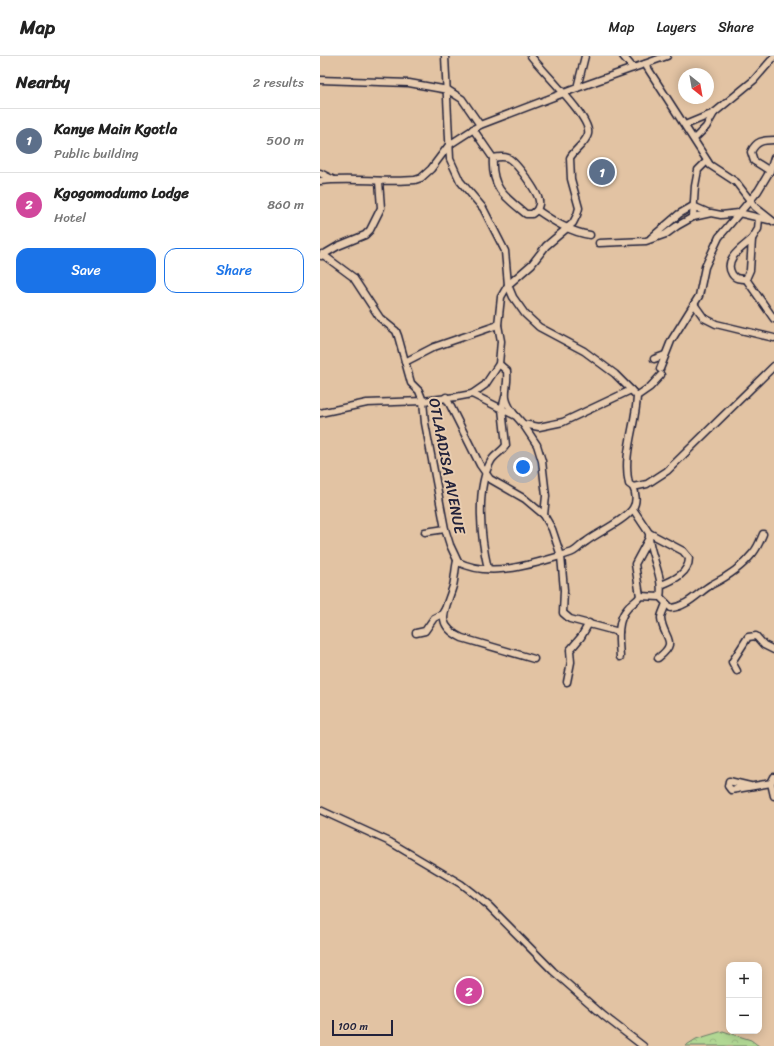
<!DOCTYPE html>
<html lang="en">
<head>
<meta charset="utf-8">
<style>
	body { margin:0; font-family:Sriracha,sans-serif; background:#f2f2f2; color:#222 }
	.controls { position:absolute; right:12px; bottom:12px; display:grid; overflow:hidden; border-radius:8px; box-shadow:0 2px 10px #0003 }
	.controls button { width:36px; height:36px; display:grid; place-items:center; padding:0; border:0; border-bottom:1px solid #e0e0e0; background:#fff; color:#222; font:20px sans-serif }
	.compass { position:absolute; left:358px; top:12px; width:36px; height:36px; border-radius:50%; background:#fff; box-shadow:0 2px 10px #0003; rotate:149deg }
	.scale { position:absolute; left:12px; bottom:10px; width:61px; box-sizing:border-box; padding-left:4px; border:2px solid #22223b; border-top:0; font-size:11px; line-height:14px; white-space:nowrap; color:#22223b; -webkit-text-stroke:3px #e8ccaf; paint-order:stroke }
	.you { position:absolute; left:203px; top:411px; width:14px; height:14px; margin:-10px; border:3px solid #fff; border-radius:50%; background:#1a73e8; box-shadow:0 0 0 6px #1a73e833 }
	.badge { display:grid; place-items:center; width:26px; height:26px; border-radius:50%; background:#1a73e8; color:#fff; font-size:13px; font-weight:700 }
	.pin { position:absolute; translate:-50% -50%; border:2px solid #fff; box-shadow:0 1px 4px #0006 }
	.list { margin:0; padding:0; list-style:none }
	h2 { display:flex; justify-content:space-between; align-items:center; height:52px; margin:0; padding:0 16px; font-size:17px }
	h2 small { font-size:13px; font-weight:400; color:#767676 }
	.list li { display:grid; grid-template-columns:26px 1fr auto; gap:12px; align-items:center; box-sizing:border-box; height:64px; padding:0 16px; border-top:1px solid #e0e0e0 }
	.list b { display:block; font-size:15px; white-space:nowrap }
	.list p { margin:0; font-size:13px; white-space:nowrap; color:#767676 }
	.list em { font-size:13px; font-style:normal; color:#767676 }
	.actions { display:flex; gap:8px; padding:12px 16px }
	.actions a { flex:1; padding:9px 0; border:1px solid #1a73e8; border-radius:12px; text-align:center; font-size:14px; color:#1a73e8 }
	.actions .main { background:#1a73e8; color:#fff }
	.map { position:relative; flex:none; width:454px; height:990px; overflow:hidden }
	header { display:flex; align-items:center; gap:24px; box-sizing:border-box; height:56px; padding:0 20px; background:#fff; border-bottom:1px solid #e0e0e0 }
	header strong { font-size:19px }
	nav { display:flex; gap:22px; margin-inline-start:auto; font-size:14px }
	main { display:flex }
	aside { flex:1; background:#fff }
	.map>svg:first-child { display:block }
	.forest { fill:url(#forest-crowns); stroke:#6a7c67 }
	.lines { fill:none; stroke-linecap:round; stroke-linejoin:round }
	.minor-casing { stroke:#22223b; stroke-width:9 }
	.minor { stroke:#e8ccaf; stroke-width:6 }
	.labels { text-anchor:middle; stroke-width:4; stroke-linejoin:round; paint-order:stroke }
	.street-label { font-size:15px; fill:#22223b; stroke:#e8ccaf }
</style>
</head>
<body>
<header>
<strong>Map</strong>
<nav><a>Map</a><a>Layers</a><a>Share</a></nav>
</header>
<main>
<aside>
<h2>Nearby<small>2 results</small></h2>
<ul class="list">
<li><span class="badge" style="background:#5c6f8a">1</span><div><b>Kanye Main Kgotla</b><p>Public building</p></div><em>500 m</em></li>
<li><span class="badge" style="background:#d1479c">2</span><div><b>Kgogomodumo Lodge</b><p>Hotel</p></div><em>860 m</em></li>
</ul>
<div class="actions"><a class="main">Save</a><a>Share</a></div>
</aside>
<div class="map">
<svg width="454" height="990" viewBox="0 0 454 990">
	<defs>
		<pattern id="forest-crowns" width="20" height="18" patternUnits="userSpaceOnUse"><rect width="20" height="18" fill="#b1d793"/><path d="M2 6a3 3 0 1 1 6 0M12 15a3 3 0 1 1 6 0" fill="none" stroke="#98b880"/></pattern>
	</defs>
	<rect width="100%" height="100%" fill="#e2c3a3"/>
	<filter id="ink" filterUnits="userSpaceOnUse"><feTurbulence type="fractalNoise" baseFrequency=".025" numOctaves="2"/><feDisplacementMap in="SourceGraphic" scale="8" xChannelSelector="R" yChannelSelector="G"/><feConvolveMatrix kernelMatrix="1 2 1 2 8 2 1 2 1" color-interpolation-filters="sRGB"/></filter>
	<g filter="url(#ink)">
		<path class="forest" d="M 403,975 L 431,984 L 439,990 L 365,990 L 376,983 Z"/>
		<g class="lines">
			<defs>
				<g id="minor">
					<path d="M 303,0 L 313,12"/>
					<path d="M 325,8 L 390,109 L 416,126 L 435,151 L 454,166"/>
					<path d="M 0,24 L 89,27 L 128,34 L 142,43 L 160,69"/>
					<path d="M 257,32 L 265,0"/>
					<path d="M 365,69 L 394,57 L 434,24 L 454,1"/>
					<path d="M 153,73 L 173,102 C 178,101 183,100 188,102 C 196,106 218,136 219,145 C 220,148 218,151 217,154"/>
					<path d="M 374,83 L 386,71 L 394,57"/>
					<path d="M 173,102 C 171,132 185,141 206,158 L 212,158 L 217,154 C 233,165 250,176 270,179"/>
					<path d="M 450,115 L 434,105 L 431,96 C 436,85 443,84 454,84"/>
					<path d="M 0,117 L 12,123"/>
					<path d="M 0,125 C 31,121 64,127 95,124 L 101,122 L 111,113 L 129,89 L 160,69 L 257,32 L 347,0"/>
					<path d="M 373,161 L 375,130 L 378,114 L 387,105"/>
					<path d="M 331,182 L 359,158 L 373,150 L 389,157"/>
					<path d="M 432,183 L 430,214 L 426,223 C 420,223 415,223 412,218 C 403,203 422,192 432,183 Z"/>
					<path d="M 432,183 L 438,173 L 439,162"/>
					<path d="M 279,187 L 326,185 L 346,178 L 357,170 L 373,161 L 391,157 L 401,159 L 419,157 L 449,164"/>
					<path d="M 2,198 L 33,221 L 54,253 L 60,262 L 76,275 L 78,280 L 91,327 L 99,335 L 103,345 L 105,367 L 125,473 L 130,489 L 138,506 C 172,523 216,507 250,497 C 257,495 260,489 267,485 C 279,476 306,464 313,452 C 317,446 316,437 313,431 L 309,428 C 302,399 316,369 317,340 L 295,318 L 264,295 L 219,271 L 205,258 L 193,241 L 188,229 L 185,195 L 163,152 L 140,125 L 130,103 L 125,0"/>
					<path d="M 1,200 L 18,190 L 45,179 L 50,174 L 61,152 L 59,125"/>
					<path d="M 426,223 L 454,263"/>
					<path d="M 374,248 L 384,262 L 396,268 L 454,282"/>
					<path d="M 334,303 L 345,299"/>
					<path d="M 85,306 L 114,291 L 178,269"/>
					<path d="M 179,308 L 187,315 C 189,335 179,339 195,359"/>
					<path d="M 340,313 L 351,285 L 379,240 L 385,211 L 399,181 L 438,135 L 450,115 L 454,102"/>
					<path d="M 152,338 L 196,360 L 203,368 L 219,371 L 243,366 L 311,334"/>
					<path d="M 317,340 L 330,331 L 341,319"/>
					<path d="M 126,341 L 160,409 L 170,423 L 205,443 L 224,459"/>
					<path d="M 0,357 L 47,347 L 103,345 L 136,341 L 152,338 L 165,329 L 179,308 L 181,285 L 178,269 L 181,241 L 188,229 L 212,208 L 226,190 L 253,167 L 257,159 L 259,152 L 251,123 L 250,102 C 254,94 266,87 268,78 C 272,62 221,14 211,0"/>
					<path d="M 203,368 L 217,389 L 222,405 L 226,440 L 224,459 L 232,473 L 241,500 L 244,534 L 243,557 L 250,563 L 299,576"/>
					<path d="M 313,431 L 327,428 L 347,415 L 454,310"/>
					<path d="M 313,453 L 329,477 L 329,482 L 315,508 L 320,540"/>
					<path d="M 105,476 L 125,473"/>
					<path d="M 329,477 L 363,495 L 369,502 C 369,517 354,524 341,529"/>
					<path d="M 329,482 C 331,502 344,521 340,541"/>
					<path d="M 137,505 C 135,513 135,522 133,530 C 126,554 113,568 142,582 L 214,603"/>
					<path d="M 168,513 C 161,483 155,433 171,405 C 174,399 182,396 186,389 L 182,353 L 185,341"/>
					<path d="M 96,577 L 105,575 L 114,562 L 122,558 L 125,553"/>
					<path d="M 300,601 C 299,586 296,565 307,553 C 311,547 317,546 320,540 L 340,541 L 351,552 C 367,551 379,536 391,529 C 407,521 422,511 433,497 C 438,491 440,485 443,478"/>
					<path d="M 338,602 C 360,585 343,583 341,562 C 341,558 345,552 346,547"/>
					<path d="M 417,615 L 412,606 L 428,581 L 436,580 L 444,589 L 454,594"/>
					<path d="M 247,626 L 251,606 L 250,594 L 261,581 L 269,567"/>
					<path d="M 454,721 L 451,727 L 454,740"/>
					<path d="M 430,730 L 409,725 L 408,730 L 411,734 L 451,727"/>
					<path d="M 0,754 L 70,786 L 141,828 L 169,850 L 233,915 L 284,960 L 323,990"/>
				</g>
			</defs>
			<use href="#minor" class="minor-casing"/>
			<use href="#minor" class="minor"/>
		</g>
	</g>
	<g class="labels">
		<g class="street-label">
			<text transform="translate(127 410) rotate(79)" y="5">OTLAADISA AVENUE</text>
		</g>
	</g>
</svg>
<div class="controls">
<button>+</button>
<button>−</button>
</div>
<svg class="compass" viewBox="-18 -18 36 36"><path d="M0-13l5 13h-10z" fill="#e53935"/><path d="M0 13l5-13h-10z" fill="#767676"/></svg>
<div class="scale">100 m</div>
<div class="you"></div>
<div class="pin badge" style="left:282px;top:116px;background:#5c6f8a">1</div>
<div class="pin badge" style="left:149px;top:935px;background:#d1479c">2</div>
</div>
</main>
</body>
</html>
